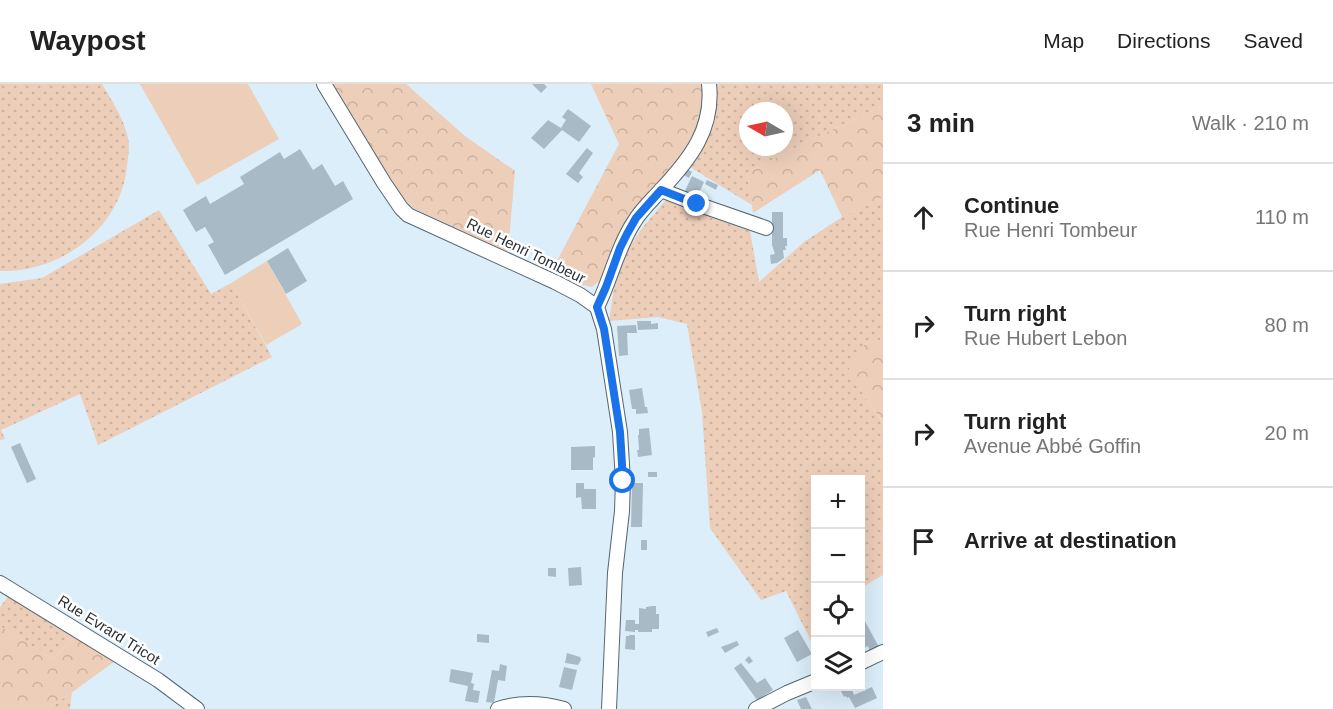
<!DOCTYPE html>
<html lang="en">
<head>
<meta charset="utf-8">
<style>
	body { margin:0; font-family:Helvetica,sans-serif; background:#f6f6f6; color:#222 }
	.controls { position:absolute; right:18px; bottom:18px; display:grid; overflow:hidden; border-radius:0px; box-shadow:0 6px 24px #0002 }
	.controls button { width:54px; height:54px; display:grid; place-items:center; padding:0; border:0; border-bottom:2px solid #e0e0e0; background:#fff; color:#222; font:30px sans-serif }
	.compass { position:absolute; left:739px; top:18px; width:54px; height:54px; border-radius:50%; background:#fff; box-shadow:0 6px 24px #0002; rotate:279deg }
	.stop { position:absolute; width:18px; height:18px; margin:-14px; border:4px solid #1a73e8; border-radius:50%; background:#fff }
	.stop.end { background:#1a73e8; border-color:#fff; box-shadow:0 2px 6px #0008 }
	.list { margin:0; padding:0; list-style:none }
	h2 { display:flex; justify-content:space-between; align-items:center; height:78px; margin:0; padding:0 24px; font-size:26px }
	h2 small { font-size:20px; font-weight:400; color:#767676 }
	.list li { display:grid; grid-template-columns:39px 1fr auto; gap:18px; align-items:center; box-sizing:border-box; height:108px; padding:0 24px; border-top:2px solid #e0e0e0 }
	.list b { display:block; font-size:22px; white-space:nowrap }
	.list p { margin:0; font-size:20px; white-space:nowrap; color:#767676 }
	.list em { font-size:20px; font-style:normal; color:#767676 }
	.icon { flex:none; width:33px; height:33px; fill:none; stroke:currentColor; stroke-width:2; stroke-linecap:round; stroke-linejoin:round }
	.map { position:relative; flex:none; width:883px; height:625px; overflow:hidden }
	header { display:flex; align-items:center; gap:36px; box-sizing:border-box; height:84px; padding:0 30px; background:#fff; border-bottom:2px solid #e0e0e0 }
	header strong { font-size:28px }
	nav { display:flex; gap:33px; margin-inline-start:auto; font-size:21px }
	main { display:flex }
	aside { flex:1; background:#fff }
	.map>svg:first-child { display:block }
	.grass { fill:url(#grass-dots); fill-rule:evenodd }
	.forest { fill:url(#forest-crowns) }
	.garden { fill:#edceb9 }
	.building { fill:#a8bac6 }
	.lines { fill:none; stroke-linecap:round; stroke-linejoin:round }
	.minor-casing { stroke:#556670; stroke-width:16 }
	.minor { stroke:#fff; stroke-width:14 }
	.route { stroke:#1a73e8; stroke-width:8 }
	.labels { text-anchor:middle; stroke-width:5; stroke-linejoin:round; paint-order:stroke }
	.street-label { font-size:15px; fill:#2a3136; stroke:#fff }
</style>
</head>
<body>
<header>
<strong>Waypost</strong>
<nav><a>Map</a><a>Directions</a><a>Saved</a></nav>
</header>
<main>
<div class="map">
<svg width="883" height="625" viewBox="0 0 883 625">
	<defs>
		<pattern id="grass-dots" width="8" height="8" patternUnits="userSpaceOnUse" patternTransform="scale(1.5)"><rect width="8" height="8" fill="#edceb9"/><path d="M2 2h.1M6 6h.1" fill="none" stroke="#cbb1a0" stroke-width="1.8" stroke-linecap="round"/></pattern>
		<pattern id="forest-crowns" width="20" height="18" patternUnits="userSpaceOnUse" patternTransform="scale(1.5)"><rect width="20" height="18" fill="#edceb9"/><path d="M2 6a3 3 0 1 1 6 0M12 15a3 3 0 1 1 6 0" fill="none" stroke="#cbb1a0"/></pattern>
	</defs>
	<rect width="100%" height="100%" fill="#dbeefa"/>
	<g class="grass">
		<path d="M 0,0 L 102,0 C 112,17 124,35 128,54 C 130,63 128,73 127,82 C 121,144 61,189 0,187 Z"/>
		<path d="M 716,0 L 883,0 L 883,22 L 806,58 L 747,89 L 752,121 L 690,83 C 709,53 718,37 716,0 ZM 748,27 L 784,27 L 784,63 L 748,63 Z"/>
		<path d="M 883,113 L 883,255 L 865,260 L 848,288 L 883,339 L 883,491 L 861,504 L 860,396 L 816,396 L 815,565 L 786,507 L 761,516 L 710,444 L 702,328 L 687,240 L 658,233 L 609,237 L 614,204 L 623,172 L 643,143 L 666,116 L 750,147 L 759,198 L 804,158 L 842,133 Z"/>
		<path d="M 159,126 L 211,210 L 231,199 L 272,273 L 98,361 L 80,310 L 1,346 L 5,355 L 0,356 L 0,200 L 42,194 Z"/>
		<path d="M 11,509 L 78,549 L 53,575 L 0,542 L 0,523 Z"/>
		<path d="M 72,608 L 70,625 L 49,625 Z"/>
	</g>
	<g class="forest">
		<path d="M 330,0 L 406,0 L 465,52 L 515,87 L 508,168 L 413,124 L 393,104 Z"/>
		<path d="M 591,0 L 703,0 L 705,15 L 701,40 L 684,76 L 649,108 L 626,136 L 606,179 L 603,194 L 592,203 L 578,200 L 551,188 L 619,60 Z"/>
		<path d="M 883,22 L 883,113 L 842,133 L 820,86 L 753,129 L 747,89 L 806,58 Z"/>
		<path d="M 883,255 L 883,338 L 847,288 L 865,260 Z"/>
		<path d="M 0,542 L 53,575 L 78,549 L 118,575 L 49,625 L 0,625 Z"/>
	</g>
	<g class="garden">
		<path d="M 140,0 L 248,0 L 279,55 L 197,101 Z"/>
		<path d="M 267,177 L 302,240 L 266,261 L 231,199 Z"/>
	</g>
	<g class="building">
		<path d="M 532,0 L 544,0 L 547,3 L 541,9 Z"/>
		<path d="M 568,25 L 591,42 L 579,58 L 562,46 L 544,65 L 531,54 L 548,36 L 561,44 L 566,36 L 562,33 Z"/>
		<path d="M 587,64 L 593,69 L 579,89 L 583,93 L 578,99 L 566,90 Z"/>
		<path d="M 300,65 L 313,86 L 322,80 L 335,102 L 343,97 L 353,115 L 225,191 L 208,161 L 214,158 L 205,143 L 196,148 L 183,126 L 206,112 L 210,120 L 244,100 L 240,93 L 280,68 L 284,75 Z"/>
		<path d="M 687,85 L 692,88 L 689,94 L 684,91 Z"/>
		<path d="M 692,92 L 704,98 L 699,109 L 705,111 L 704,114 L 712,117 L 710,122 L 684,109 Z"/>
		<path d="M 707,96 L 718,101 L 716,106 L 705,100 Z"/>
		<path d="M 772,128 L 783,128 L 783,154 L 787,154 L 787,162 L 785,162 L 786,166 L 783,166 L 784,174 L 777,179 L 771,180 L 770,171 L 775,170 L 772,161 Z"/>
		<path d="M 288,164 L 307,197 L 286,210 L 267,177 Z"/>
		<path d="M 637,237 L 651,237 L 651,240 L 658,239 L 658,245 L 638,246 Z"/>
		<path d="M 636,241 L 637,249 L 627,249 L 628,271 L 619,272 L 617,242 Z"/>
		<path d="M 642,304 L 645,323 L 647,323 L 648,329 L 636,330 L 636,325 L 632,325 L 629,306 Z"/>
		<path d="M 649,344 L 652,371 L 638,373 L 637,366 L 639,366 L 638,351 L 639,351 L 639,345 Z"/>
		<path d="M 20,359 L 36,395 L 27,399 L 11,363 Z"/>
		<path d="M 595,362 L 595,373 L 593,374 L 593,386 L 571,386 L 571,363 Z"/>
		<rect x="648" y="388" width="9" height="5"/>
		<path d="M 576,399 L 584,399 L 584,405 L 596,405 L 596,425 L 582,425 L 581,413 L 576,414 Z"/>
		<path d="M 632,399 L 643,399 L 642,443 L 631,443 Z"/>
		<rect x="641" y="456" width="6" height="10"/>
		<path d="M 581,483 L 582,501 L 569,502 L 568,484 Z"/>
		<path d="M 548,484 L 556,484 L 556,493 L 548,492 Z"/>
		<path d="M 653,522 L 656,522 L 656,530 L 659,530 L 659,545 L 652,545 L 652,548 L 638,548 L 638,546 L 635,546 L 635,548 L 625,547 L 626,536 L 635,536 L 635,540 L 639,540 L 639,524 L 646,525 L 646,523 Z"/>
		<path d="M 861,530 L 879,563 L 870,568 L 868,562 L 862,565 L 861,562 L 861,554 L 863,553 L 861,549 Z"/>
		<path d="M 717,544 L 719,548 L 708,553 L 706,548 Z"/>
		<path d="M 798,546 L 812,570 L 797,578 L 784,554 Z"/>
		<path d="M 477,550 L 489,551 L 489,559 L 477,558 Z"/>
		<path d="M 629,551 L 635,551 L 635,566 L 625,565 L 626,552 L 629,552 Z"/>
		<path d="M 737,557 L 739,561 L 725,569 L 721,563 Z"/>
		<path d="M 567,569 L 580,573 L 581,576 L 578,581 L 565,579 Z"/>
		<path d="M 749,572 L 753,577 L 749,580 L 745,576 Z"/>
		<path d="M 741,579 L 757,599 L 765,594 L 773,606 L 757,616 L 734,584 Z"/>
		<path d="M 500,580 L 507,582 L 505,597 L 498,596 L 494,619 L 486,618 L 492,586 L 499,587 Z"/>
		<path d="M 564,583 L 577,586 L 572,606 L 559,603 Z"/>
		<path d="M 451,585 L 473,589 L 471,599 L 474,600 L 473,606 L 480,607 L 478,619 L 465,617 L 468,602 L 449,598 Z"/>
		<path d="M 839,603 L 851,603 L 854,611 L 872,603 L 877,614 L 855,624 L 849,613 L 847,614 L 846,612 L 844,613 Z"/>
		<path d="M 806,613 L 812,625 L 801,625 L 797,616 Z"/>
	</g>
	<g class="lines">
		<defs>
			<g id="minor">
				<path d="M 324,0 L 384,99 L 401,124 L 408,131 L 555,198 L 580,211 L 597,223 L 604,245 L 620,348 L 623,397 L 622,427 L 615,489 L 609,625"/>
				<path d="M 661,106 L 697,120 L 766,144"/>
				<path d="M 597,223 C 611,195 617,164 634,138 C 641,126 652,116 661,106 C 690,75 714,45 709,0"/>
				<path d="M 0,499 L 158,596 L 197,625"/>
				<path d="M 860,579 L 883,568"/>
				<path d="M 498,625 C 519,618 543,619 564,625"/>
				<path d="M 756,625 L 787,609 L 816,597"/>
			</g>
		</defs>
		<use href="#minor" class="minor-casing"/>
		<use href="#minor" class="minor"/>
	</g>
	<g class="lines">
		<path class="route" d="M 623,397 L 620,348 L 604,245 L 597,223 L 606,203 L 620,164 L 627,150 L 636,134 L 661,106 L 697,120"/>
	</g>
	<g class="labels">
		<g class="street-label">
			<text transform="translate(526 167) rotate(26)" y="5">Rue Henri Tombeur</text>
			<text transform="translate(109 546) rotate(32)" y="5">Rue Evrard Tricot</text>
		</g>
	</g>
</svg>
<div class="controls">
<button>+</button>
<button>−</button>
<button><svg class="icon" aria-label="locate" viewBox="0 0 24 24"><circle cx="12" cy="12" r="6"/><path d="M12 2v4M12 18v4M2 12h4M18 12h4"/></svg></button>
<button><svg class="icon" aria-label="layers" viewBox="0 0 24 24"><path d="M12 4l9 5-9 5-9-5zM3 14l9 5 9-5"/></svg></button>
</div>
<svg class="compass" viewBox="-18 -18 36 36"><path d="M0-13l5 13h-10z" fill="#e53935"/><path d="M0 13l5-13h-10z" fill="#767676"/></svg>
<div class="stop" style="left:623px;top:397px"></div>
<div class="stop end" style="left:697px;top:120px"></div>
</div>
<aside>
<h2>3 min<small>Walk · 210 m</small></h2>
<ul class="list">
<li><svg class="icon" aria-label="ahead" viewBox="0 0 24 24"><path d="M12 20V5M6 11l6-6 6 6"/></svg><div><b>Continue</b><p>Rue Henri Tombeur</p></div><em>110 m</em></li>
<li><svg class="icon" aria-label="right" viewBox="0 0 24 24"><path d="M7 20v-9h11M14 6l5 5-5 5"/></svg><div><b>Turn right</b><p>Rue Hubert Lebon</p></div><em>80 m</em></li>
<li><svg class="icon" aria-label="right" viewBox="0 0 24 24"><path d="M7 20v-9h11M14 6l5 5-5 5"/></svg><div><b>Turn right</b><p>Avenue Abbé Goffin</p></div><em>20 m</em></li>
<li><svg class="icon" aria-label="arrive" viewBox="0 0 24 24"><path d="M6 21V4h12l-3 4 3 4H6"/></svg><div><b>Arrive at destination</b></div></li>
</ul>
</aside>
</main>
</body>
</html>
